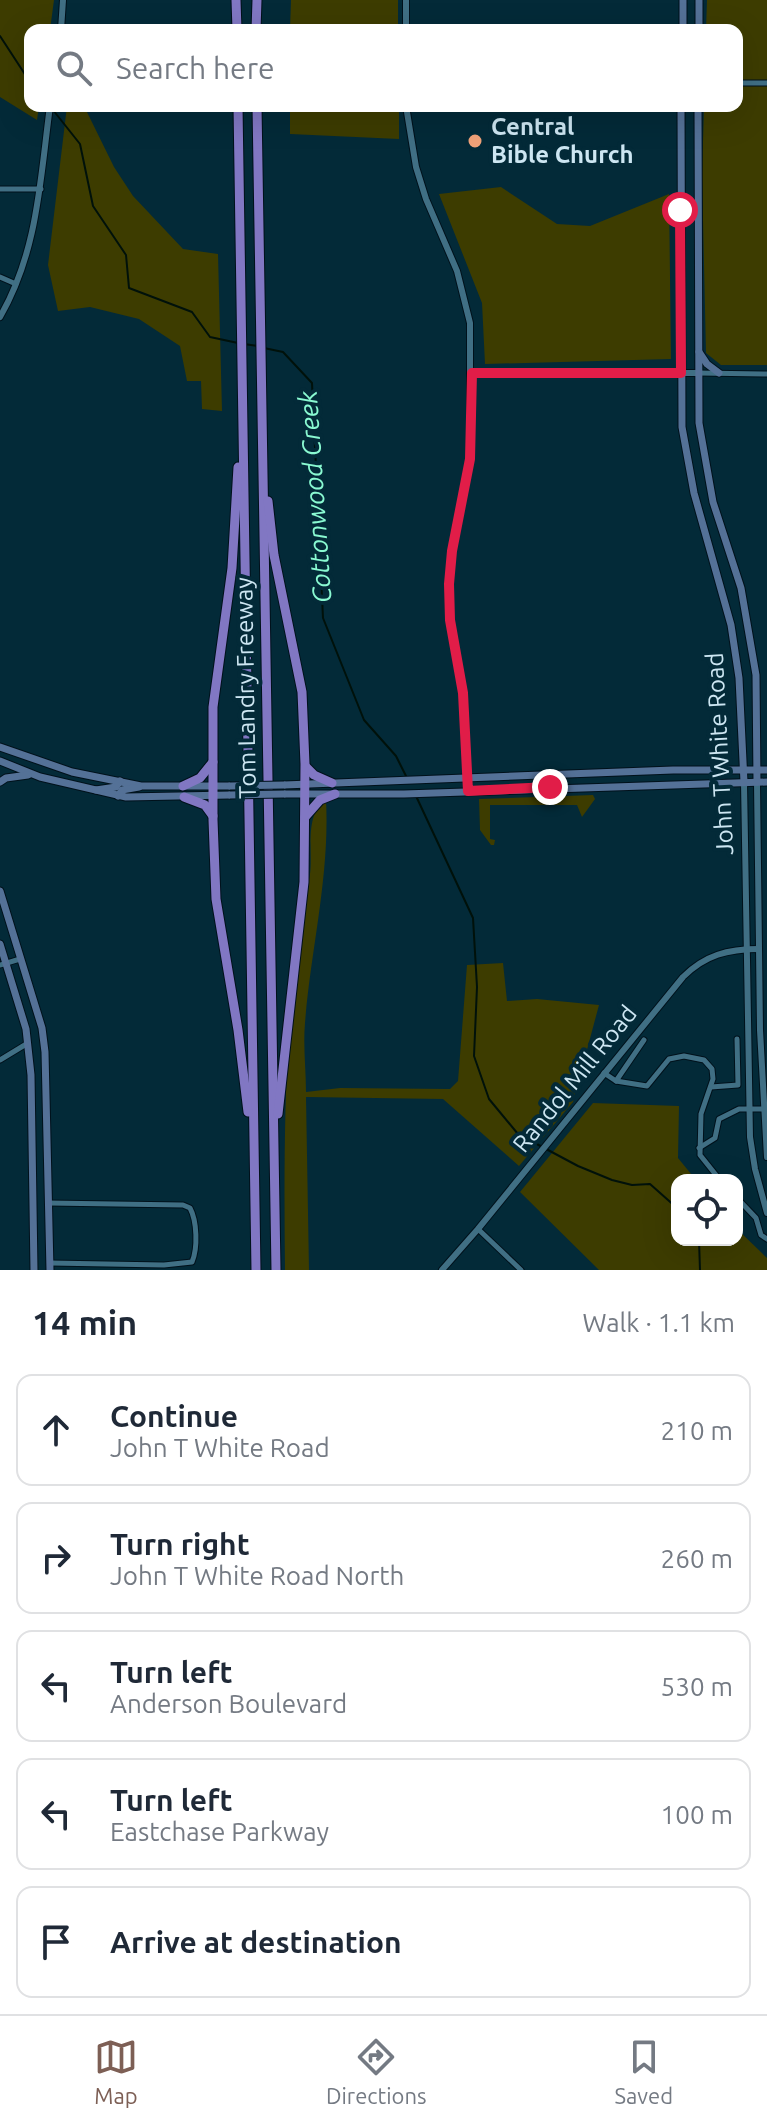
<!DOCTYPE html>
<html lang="en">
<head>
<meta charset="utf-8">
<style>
	body { margin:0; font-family:Ubuntu,sans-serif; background:#f2f2f3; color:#1f2937 }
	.controls { position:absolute; right:24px; bottom:24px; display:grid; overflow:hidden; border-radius:16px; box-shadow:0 8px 32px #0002 }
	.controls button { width:72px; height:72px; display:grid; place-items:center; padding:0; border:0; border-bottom:2px solid #e0e1e3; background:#fff; color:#1f2937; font:40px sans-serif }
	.stop { position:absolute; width:24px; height:24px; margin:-18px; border:6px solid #e11d48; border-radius:50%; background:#fff }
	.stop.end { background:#e11d48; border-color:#fff; box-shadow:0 2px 8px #0008 }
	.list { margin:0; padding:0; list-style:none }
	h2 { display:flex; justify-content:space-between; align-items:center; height:104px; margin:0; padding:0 32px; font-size:34px }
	h2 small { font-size:26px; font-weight:400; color:#747a83 }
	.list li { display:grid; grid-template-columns:52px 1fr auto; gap:24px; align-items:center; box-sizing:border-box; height:112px; margin:0 16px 16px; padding:0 16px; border:2px solid #e0e1e3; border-radius:16px }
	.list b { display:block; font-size:30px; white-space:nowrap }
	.list p { margin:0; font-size:26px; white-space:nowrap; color:#747a83 }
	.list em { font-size:26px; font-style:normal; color:#747a83 }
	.icon { flex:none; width:44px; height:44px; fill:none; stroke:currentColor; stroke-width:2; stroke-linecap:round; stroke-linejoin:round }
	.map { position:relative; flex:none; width:767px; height:1270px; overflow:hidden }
	.search { position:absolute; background:#fff; box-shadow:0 8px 32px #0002; left:24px; right:24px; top:24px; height:88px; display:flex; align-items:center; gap:20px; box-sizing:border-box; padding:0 28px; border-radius:16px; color:#747a83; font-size:30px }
	.sheet { height:744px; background:#fff }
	nav { display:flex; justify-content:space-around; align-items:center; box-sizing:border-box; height:112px; border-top:2px solid #e0e1e3; background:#fff; font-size:22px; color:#747a83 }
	nav a { display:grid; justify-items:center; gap:4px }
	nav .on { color:#7d5f55 }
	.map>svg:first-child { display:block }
	.green { fill:#3d3c00 }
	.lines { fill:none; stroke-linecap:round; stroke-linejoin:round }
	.stream { stroke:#00110a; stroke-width:2 }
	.minor-casing { stroke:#00111b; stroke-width:7 }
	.tertiary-casing { stroke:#00111b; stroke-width:8 }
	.secondary-casing { stroke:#00111b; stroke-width:9 }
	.motorway-casing { stroke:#00111b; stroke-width:11 }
	.minor { stroke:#406f84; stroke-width:5 }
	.tertiary { stroke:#406f84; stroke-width:6 }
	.secondary { stroke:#547197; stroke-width:7 }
	.motorway { stroke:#8177c3; stroke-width:9 }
	.secondary-bridge-casing { stroke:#00111b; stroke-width:9; stroke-linecap:butt }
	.secondary-bridge { stroke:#547197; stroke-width:7 }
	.route { stroke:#e11d48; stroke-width:10 }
	.poi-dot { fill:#f0a279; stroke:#032a38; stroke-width:3 }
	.labels { text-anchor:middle; stroke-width:8; stroke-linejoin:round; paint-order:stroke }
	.poi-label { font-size:24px; font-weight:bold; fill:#cde6f2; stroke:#032a38; text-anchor:start }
	.street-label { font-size:24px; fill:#cde6f2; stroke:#032a38 }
	.water-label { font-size:26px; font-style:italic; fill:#8afad2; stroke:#032a38 }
</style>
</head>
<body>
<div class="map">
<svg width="767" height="1270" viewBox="0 0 767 1270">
	<rect width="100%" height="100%" fill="#032a38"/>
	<g class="green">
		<path d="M 0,0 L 54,0 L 50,30 L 30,30 L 30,106 L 39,106 L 37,120 L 0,97 Z"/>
		<path d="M 291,0 L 398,0 L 398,30 L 290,30 Z"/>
		<path d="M 707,0 L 767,0 L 767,365 L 721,365 L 706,353 L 702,176 L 704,106 L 737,106 L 737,30 L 706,30 Z"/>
		<path d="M 67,106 L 84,106 L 114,167 L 133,196 L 183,249 L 218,254 L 222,411 L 202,409 L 201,381 L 187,381 L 180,346 L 139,319 L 90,307 L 58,311 L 48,265 Z"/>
		<path d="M 290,106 L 399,106 L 399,139 L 290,134 Z"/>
		<path d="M 501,187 L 557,224 L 590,226 L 669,194 L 671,359 L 485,364 L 482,303 L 439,194 Z"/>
		<path d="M 593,795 L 595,799 L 582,817 L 577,805 L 490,805 L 490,839 L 495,840 L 494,845 L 491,845 L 480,830 L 479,799 Z"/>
		<path d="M 326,800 C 330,875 311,949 305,1023 C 303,1046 306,1069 306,1092 L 340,1088 L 450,1089 L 458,1081 L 467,965 L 503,963 L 507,1001 L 537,999 L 599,1005 L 573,1102 L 519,1166 L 443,1099 L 306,1097 L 309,1270 L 285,1270 C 284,1185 284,1098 290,1013 C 294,967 303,920 310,874 C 313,850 304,814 326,800 Z"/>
		<path d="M 593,1103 L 679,1106 L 678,1158 L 696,1180 L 677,1180 L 677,1240 L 737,1240 L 737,1229 L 767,1258 L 767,1270 L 599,1270 L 520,1192 Z"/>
	</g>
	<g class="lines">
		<g class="stream">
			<path d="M 0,36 L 30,82"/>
			<path d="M 53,110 L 80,144 L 93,206 L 126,255 L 129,288 L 192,312 L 210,337 L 238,343"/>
			<path d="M 244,344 L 258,346"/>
			<path d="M 264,348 L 283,352 L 312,383 L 323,618 L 364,720 L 396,756 L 406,776"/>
			<path d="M 416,796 L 473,918 L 477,987 L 474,1056 L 489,1099 L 518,1134 L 578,1166 L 612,1180 L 632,1185 L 650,1184 L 677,1208"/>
			<path d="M 699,1240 L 700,1270"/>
		</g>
		<defs>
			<g id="minor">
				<path d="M 737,83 L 767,83"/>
				<path d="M 0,189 L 41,189"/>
				<path d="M 0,277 L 16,284"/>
				<path d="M 698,373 L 767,374"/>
				<path d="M 0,965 L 20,959"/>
				<path d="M 0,1060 L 28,1043"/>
				<path d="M 604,1073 L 616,1081 L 647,1086 L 669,1059 L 684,1056 L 704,1060 L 712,1069 L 713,1079 L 701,1114 L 700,1155 L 720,1180"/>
				<path d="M 616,1081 L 644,1040"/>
				<path d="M 711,1087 L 738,1085 L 737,1039"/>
				<path d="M 699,1148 L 715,1138 L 719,1119 L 739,1109 L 764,1109"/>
				<path d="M 737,1198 L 756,1218 L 761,1235 L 767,1239"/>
				<path d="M 48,1203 L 183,1205 L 190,1208 C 197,1221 198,1248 192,1262 L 164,1265 L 50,1263"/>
				<path d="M 478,1229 L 521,1270"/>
			</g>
			<g id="tertiary">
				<path d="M 61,30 L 63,0"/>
				<path d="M 406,30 L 406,0"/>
				<path d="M 406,106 L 416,167 L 426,199 L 457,271 L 470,323 L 470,459 L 452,551 L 449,584 L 450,620 L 464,700 L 468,791"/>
				<path d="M 0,317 C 38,251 40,180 50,106"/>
				<path d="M 472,373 L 698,373"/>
				<path d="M 744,782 L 750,1137 L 755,1169 L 767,1213"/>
				<path d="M 757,782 L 760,1030 L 767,1157"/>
				<path d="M 442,1270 L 478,1229 L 683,977 C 705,955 728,949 759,949"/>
			</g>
			<g id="secondary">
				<path d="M 683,30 L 683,0"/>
				<path d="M 699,30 L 699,0"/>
				<path d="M 681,106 L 682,427 L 694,493 L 731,625 L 739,678 L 744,782"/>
				<path d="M 698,106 L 699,423 L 713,502 L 741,588 L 756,675 L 757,782"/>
				<path d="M 699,352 L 707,364 L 719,373"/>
				<path d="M 0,747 L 72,772 L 141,786 L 230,786"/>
				<path d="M 0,761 L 40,777 L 126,797 L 230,795"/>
				<path d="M 0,782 L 6,778 L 28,775"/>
				<path d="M 284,785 L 673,770 L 767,770"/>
				<path d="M 96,790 L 116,787 L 120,781"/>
				<path d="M 284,794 L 404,794 L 767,782"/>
				<path d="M 118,796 L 122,790 L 139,787"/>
				<path d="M 0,891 L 42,1028 L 45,1052 L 50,1270"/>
				<path d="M 0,944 L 26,1029 L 31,1075 L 34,1270"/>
			</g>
			<g id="motorway">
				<path d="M 236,0 L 237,30"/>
				<path d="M 256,30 L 257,0"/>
				<path d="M 238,106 L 256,1270"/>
				<path d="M 257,106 L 276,1270"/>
				<path d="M 238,467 L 232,568 L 213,707 L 213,820 L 216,899 L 238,1030 L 248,1112"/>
				<path d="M 268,501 L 274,555 L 302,692 L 305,764 L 304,882 L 278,1114"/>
				<path d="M 306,767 L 314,775 L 332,783"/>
				<path d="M 183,786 L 200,778 L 213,762"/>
				<path d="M 184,797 L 205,805 L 213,816"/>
				<path d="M 305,817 L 320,800 L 335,794"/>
			</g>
		</defs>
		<use href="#minor" class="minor-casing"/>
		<use href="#tertiary" class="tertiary-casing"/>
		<use href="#secondary" class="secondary-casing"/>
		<use href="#motorway" class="motorway-casing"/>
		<use href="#minor" class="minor"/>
		<use href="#tertiary" class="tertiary"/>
		<use href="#secondary" class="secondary"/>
		<use href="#motorway" class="motorway"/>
		<defs>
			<g id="secondary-bridge">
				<path d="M 230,786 L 284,785"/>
				<path d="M 230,795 L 284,794"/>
			</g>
		</defs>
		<use href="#secondary-bridge" class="secondary-bridge-casing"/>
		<use href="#secondary-bridge" class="secondary-bridge"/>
	</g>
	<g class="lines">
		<path class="route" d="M 550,787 L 468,791 L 463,693 L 450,620 L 449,584 L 452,551 L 470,459 L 472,373 L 681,373 L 680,210"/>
	</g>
	<circle class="poi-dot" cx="475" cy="141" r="8"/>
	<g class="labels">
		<g class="poi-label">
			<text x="491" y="135">Central<tspan x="491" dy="28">Bible Church</tspan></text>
		</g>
		<g class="street-label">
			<text transform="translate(246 688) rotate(-91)" y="8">Tom Landry Freeway</text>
			<text transform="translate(720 754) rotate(-93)" y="8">John T White Road</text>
			<text transform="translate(575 1079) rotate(-51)" y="8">Randol Mill Road</text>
		</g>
		<g class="water-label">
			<text transform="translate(315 497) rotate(-94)" y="9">Cottonwood Creek</text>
		</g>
	</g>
</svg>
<div class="controls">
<button><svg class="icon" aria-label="locate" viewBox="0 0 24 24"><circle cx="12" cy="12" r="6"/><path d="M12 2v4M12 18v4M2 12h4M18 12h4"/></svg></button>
</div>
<div class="stop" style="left:680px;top:210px"></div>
<div class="stop end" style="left:550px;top:787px"></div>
<div class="search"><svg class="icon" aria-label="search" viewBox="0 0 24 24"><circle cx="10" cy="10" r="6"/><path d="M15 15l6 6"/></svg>Search here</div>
</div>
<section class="sheet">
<h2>14 min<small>Walk · 1.1 km</small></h2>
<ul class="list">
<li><svg class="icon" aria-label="ahead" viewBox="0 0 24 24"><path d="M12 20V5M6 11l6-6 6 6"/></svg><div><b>Continue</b><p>John T White Road</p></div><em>210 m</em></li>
<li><svg class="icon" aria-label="right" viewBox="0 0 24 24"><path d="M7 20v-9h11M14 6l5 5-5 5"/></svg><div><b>Turn right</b><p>John T White Road North</p></div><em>260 m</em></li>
<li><svg class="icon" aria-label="left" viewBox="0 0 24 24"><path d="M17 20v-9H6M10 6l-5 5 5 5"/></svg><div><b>Turn left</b><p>Anderson Boulevard</p></div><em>530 m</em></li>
<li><svg class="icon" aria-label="left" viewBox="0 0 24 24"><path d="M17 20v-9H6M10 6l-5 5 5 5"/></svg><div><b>Turn left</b><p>Eastchase Parkway</p></div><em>100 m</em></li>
<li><svg class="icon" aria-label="arrive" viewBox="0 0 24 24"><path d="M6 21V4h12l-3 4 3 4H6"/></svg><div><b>Arrive at destination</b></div></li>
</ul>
</section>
<nav>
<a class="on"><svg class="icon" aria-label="map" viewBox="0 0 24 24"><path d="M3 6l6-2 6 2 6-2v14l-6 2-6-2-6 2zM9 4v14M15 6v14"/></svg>Map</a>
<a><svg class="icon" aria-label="directions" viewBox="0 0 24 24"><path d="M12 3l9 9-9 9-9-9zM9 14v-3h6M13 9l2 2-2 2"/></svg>Directions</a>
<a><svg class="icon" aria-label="saved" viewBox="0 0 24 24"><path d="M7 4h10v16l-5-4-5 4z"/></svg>Saved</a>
</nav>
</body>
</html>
